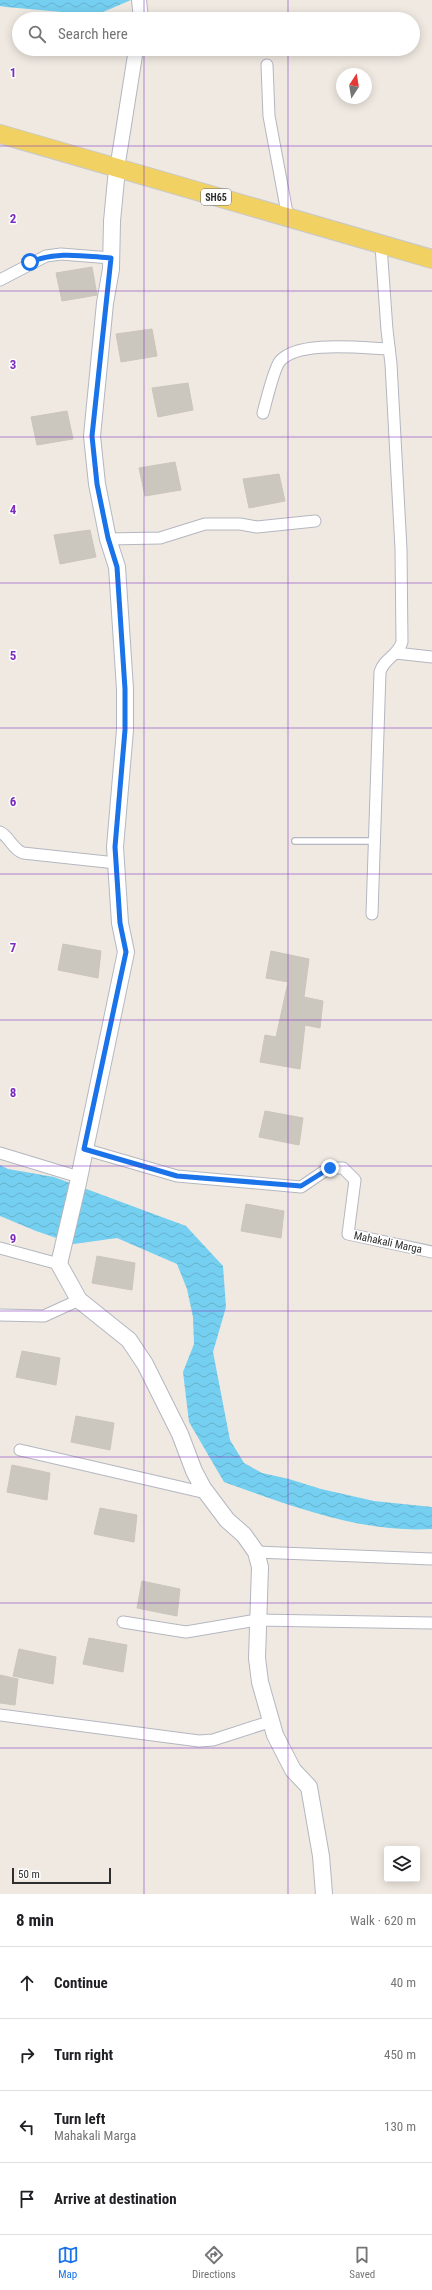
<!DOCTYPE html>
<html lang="en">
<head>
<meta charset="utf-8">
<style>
	body { margin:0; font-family:"Roboto Condensed",sans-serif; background:#f2f2f2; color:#202124 }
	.controls { position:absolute; right:12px; bottom:12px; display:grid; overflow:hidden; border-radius:4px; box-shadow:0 2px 10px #0003 }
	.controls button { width:36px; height:36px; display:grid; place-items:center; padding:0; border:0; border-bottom:1px solid #e0e0e0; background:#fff; color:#202124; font:20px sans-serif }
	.compass { position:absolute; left:336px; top:68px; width:36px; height:36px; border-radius:50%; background:#fff; box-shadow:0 2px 10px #0003; rotate:12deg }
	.scale { position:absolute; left:12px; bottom:10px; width:99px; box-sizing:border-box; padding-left:4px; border:2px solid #2e2e2e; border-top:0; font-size:11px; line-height:14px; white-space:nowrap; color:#2e2e2e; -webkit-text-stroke:3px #fff; paint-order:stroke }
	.stop { position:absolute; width:12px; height:12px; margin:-9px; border:3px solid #1a73e8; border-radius:50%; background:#fff }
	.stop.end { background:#1a73e8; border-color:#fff; box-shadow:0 1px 4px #0008 }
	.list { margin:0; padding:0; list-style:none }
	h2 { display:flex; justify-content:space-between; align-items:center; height:52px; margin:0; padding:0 16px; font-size:17px }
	h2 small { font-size:13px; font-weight:400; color:#757577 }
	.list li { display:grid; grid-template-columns:26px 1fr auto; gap:12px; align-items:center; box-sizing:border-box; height:72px; padding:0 16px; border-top:1px solid #e0e0e0 }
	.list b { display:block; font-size:15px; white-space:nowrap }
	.list p { margin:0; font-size:13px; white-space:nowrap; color:#757577 }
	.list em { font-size:13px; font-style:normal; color:#757577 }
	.icon { flex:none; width:22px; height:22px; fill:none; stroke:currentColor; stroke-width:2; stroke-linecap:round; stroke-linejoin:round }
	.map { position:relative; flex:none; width:432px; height:1894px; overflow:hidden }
	.search { position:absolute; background:#fff; box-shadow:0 2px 10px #0003; left:12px; right:12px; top:12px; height:44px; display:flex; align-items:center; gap:10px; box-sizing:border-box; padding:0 14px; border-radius:22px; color:#757577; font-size:15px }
	.sheet { height:340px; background:#fff }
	nav { display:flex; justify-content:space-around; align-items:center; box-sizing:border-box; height:56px; border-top:1px solid #e0e0e0; background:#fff; font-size:11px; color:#757577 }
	nav a { display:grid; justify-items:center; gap:2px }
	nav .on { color:#1a73e8 }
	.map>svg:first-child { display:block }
	.water { fill:url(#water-waves) }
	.building { fill:#cbc7bf; stroke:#cbc5ba }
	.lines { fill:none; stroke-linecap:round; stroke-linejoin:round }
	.service-casing { stroke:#b4b7c1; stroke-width:8 }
	.minor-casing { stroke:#b4b7c1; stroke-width:13 }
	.tertiary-casing { stroke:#b4b7c1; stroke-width:16 }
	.secondary-casing { stroke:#b4b7c1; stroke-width:18 }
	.primary-casing { stroke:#c9c9c9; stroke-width:20 }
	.service { stroke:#fff; stroke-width:5.5 }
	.minor { stroke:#fff; stroke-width:11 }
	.tertiary { stroke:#fff; stroke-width:14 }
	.secondary { stroke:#fff; stroke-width:16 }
	.primary { stroke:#f2d163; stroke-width:18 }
	.route { stroke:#1a73e8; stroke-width:5 }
	.grid { fill:none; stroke:#7b2cbf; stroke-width:1; stroke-opacity:0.55 }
	.labels { text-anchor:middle; stroke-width:3; stroke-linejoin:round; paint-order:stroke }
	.shield { fill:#fff; stroke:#6d6d6d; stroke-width:1 }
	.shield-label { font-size:10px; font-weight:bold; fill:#2e2e2e }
	.street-label { font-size:11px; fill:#2e2e2e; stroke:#fff }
	.grid-label { font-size:13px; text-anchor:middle; font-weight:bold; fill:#7b2cbf; stroke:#fff; stroke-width:3; stroke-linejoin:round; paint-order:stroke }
</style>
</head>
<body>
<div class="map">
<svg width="432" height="1894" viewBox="0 0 432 1894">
	<defs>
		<pattern id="water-waves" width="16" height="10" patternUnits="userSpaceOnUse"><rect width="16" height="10" fill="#75cff0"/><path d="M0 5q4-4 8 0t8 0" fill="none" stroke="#66b2ce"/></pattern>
	</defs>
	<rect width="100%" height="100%" fill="#efe9e1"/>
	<g class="water">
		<path d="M 0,0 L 131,0 L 96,15 L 6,7 L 0,6 Z"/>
		<path d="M 0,1165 L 8,1169 L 54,1177 L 186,1226 L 223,1266 L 226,1307 L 213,1352 L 230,1440 L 244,1463 L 262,1473 L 289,1479 L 321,1489 L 374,1501 L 432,1507 L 432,1529 C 360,1533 291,1506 224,1482 L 189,1422 L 183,1372 L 194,1344 L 193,1317 L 187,1289 L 177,1264 L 117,1238 L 74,1244 L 36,1231 L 0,1216 Z"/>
	</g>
	<g class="building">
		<path d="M 92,267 L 97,295 L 62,301 L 56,273 Z"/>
		<path d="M 152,329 L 157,356 L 121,362 L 116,334 Z"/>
		<path d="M 188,383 L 193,410 L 158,417 L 152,388 Z"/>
		<path d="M 67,411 L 73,439 L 37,445 L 31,417 Z"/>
		<path d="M 175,462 L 181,490 L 145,496 L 139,468 Z"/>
		<path d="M 279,474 L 285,501 L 249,508 L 243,479 Z"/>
		<path d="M 90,530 L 96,557 L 60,564 L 54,535 Z"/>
		<path d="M 63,944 L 101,951 L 98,978 L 58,970 Z"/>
		<path d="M 271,951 L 309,959 L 304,997 L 323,1001 L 320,1028 L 305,1025 L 300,1069 L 260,1062 L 265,1035 L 276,1037 L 288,982 L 266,978 Z"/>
		<path d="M 265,1111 L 303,1118 L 299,1145 L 259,1137 Z"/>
		<path d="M 246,1204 L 284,1211 L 281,1238 L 241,1231 Z"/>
		<path d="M 97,1256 L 135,1263 L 132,1290 L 92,1283 Z"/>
		<path d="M 22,1351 L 60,1358 L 56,1385 L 16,1377 Z"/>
		<path d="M 76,1416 L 114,1423 L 110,1450 L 71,1442 Z"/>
		<path d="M 12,1465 L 50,1473 L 47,1500 L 7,1492 Z"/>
		<path d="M 100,1508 L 137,1515 L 134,1542 L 94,1534 Z"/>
		<path d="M 142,1581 L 180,1589 L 177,1616 L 137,1608 Z"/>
		<path d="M 89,1638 L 127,1645 L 123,1672 L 83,1664 Z"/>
		<path d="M 19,1649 L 56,1657 L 53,1684 L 13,1676 Z"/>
		<path d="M 0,1675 L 18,1679 L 15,1705 L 0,1703 Z"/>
	</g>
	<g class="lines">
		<defs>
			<path id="service" d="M 295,841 L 375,841"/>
			<g id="minor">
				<path d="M 267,65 L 269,116 L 288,218"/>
				<path d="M 0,280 L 46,256 L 61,254 L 111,258"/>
				<path d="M 263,413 C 266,402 274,368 280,361 C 298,340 362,348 389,349"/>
				<path d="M 108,539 L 160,538 L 205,524 L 240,524 L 257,527 L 315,521"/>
				<path d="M 396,653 L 432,657"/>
				<path d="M 0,832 C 10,837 12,849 23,853 L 116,863"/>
				<path d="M 372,914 L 380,672 C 384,658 398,656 402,642 L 401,549 L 391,364 L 387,330 L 381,246"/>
				<path d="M 84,1149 L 177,1176 L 301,1187 L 329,1168 L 343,1168 L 355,1180 L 348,1234 L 432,1252"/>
				<path d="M 0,1153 L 79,1177"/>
				<path d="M 0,1248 L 59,1264"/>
				<path d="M 0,1315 L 44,1316 L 79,1300"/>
				<path d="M 20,1450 L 206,1493"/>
				<path d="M 256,1552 L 432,1559"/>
				<path d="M 123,1622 L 186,1632 L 257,1620 L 432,1623"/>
				<path d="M 0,1715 L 199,1741 L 213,1740 L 272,1721"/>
			</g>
			<g id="tertiary">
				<path d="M 139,0 L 141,19"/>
				<path d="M 117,169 L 136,49"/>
			</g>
			<path id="secondary" d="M 117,169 L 112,221 L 111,269 L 105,303 L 92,436 L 97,484 L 108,539 L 117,567 L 125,689 L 125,730 L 115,847 L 120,923 L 126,952 L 78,1183 L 59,1264 L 79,1300 L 129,1340 L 145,1364 L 180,1434 L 194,1471 L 203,1488 L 227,1520 L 244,1535 L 256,1552 L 260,1567 L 257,1658 L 260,1682 L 275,1735 L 293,1770 L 309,1787 L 321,1856 L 324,1894"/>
			<path id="primary" d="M 0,134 L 432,259"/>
		</defs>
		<use href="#service" class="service-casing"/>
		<use href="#minor" class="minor-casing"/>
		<use href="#tertiary" class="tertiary-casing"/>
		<use href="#secondary" class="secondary-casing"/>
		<use href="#primary" class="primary-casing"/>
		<use href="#service" class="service"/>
		<use href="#minor" class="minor"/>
		<use href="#tertiary" class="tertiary"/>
		<use href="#secondary" class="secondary"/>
		<use href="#primary" class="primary"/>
	</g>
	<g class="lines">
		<path class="route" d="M 30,262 C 57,251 83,256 111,258 L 92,436 L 97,484 L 108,538 L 117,567 L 125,689 L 125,730 L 115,847 L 120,923 L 126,952 L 84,1149 L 177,1176 L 301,1186 L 330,1168"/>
	</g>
	<path class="grid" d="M 144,0 L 144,19M 288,0 L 288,19M 144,49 L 144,1894M 288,49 L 288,1894M 0,146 L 432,146M 0,291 L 432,291M 0,437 L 432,437M 0,583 L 432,583M 0,728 L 432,728M 0,874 L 432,874M 0,1020 L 432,1020M 0,1166 L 432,1166M 0,1311 L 432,1311M 0,1457 L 432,1457M 0,1603 L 432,1603M 0,1748 L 432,1748"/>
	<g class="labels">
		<rect class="shield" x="201" y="189" width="30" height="16" rx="3"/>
		<g class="shield-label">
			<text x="216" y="201">SH65</text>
		</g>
		<g class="street-label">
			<text transform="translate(388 1242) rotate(12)" y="4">Mahakali Marga</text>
		</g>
	</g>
	<g class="grid-label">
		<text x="13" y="77">1</text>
		<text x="13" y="223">2</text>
		<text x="13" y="369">3</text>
		<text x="13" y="514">4</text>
		<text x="13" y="660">5</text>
		<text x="13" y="806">6</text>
		<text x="13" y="952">7</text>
		<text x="13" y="1097">8</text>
		<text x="13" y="1243">9</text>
	</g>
</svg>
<div class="controls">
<button><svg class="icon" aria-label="layers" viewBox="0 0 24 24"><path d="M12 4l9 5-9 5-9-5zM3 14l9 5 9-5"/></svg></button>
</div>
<svg class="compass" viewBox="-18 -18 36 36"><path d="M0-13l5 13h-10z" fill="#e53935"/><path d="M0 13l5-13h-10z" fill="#757577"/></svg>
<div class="scale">50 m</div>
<div class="stop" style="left:30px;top:262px"></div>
<div class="stop end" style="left:330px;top:1168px"></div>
<div class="search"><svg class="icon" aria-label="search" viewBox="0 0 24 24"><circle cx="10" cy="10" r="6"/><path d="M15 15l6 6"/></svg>Search here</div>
</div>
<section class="sheet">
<h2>8 min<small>Walk · 620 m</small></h2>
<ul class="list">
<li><svg class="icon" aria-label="ahead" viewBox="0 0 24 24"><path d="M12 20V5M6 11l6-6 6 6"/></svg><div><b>Continue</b></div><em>40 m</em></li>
<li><svg class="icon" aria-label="right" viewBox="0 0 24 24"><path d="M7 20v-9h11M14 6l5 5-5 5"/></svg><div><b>Turn right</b></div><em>450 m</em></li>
<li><svg class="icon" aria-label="left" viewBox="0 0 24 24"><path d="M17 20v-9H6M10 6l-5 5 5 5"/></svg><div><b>Turn left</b><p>Mahakali Marga</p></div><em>130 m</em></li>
<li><svg class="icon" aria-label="arrive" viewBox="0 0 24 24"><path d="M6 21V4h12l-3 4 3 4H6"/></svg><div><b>Arrive at destination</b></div></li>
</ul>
</section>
<nav>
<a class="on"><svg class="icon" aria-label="map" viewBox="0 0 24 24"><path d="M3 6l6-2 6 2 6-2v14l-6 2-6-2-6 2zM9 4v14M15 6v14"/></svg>Map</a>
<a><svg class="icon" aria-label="directions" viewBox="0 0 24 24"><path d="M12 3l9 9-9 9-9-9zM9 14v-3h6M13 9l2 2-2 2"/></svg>Directions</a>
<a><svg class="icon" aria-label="saved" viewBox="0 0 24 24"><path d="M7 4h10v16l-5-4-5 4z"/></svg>Saved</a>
</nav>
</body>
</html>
